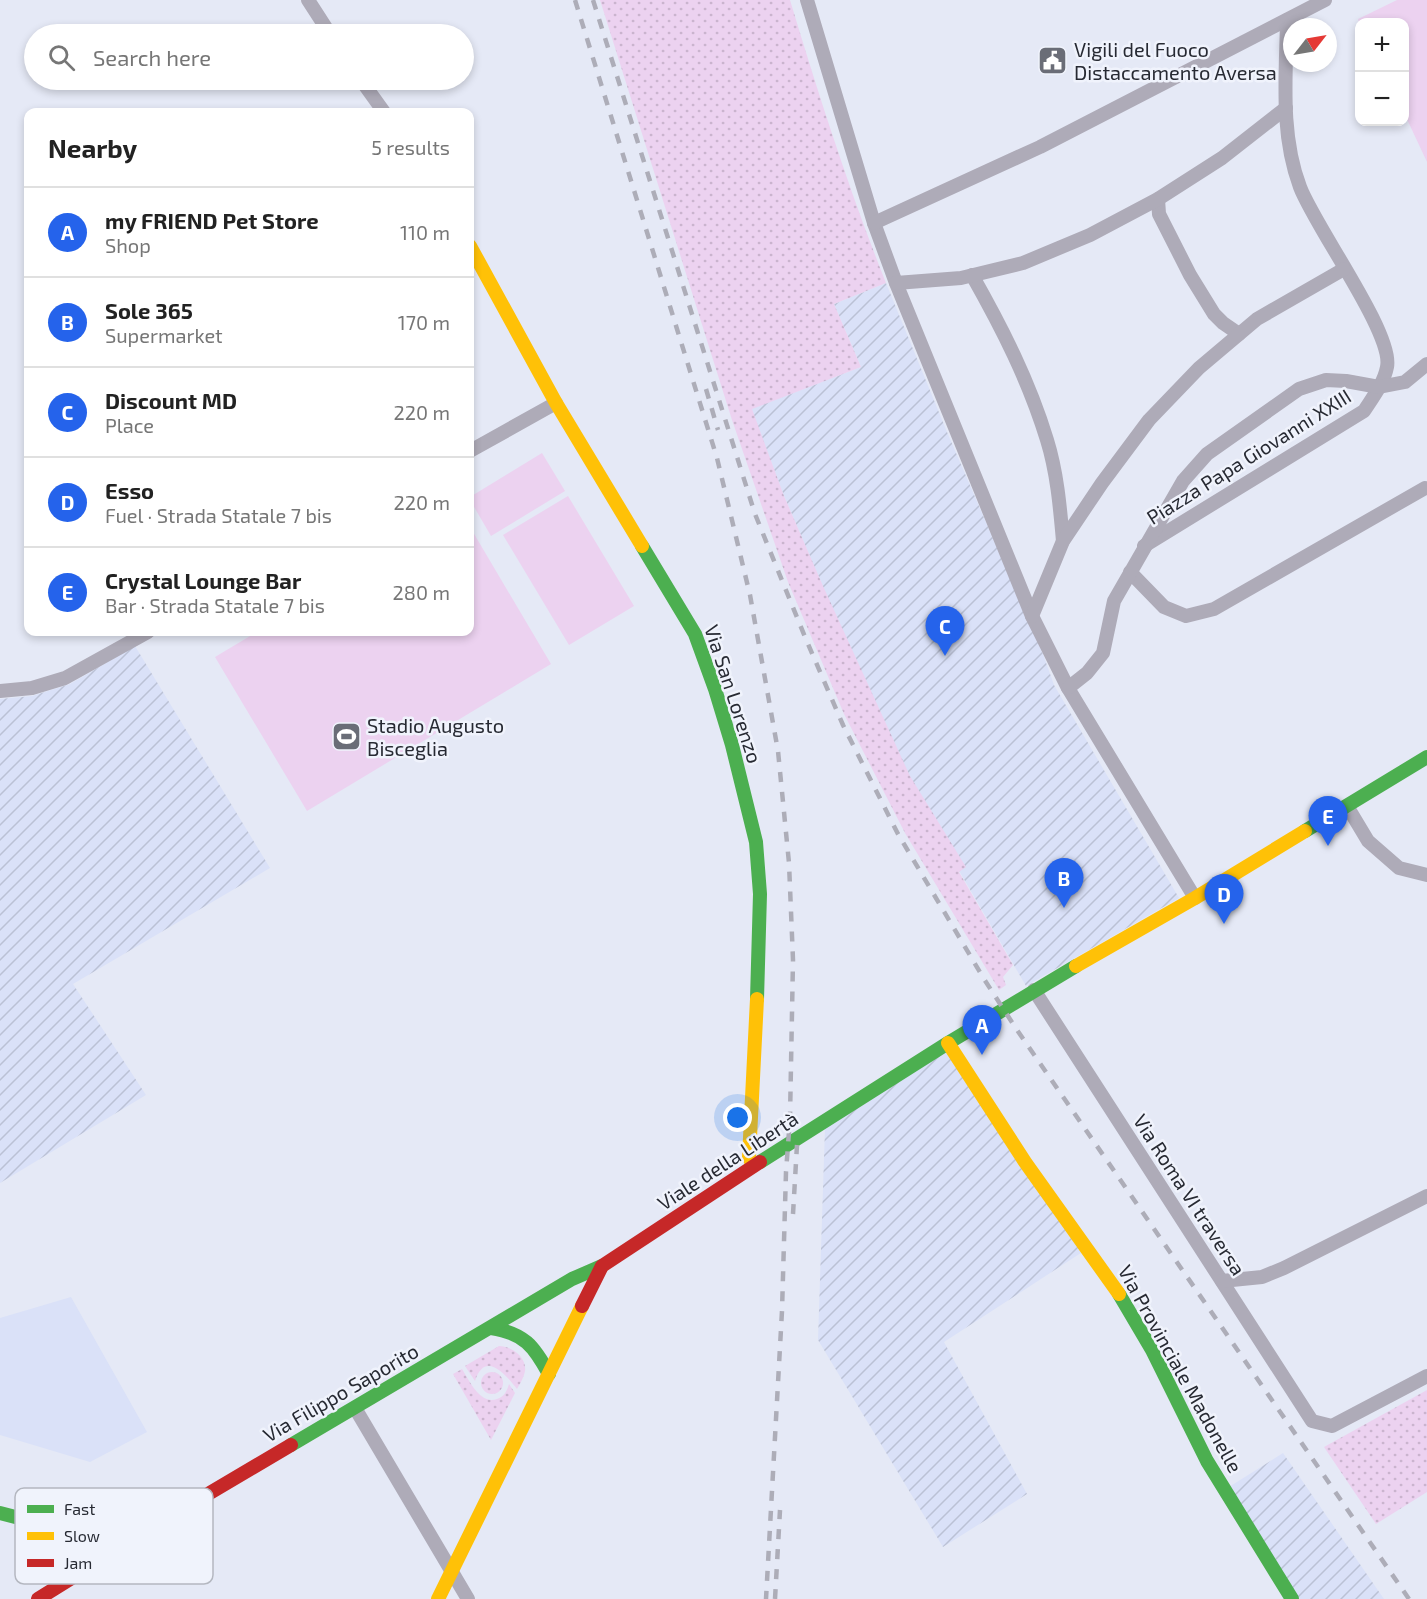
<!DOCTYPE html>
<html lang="en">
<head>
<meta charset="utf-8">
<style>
	body { margin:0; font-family:"Exo 2",sans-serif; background:#f6f6f6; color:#222 }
	.controls { position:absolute; right:18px; top:18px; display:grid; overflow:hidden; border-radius:12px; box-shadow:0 3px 9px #0003 }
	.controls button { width:54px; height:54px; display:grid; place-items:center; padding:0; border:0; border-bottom:2px solid #e0e0e0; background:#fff; color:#222; font:30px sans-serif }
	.compass { position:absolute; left:1283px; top:18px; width:54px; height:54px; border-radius:50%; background:#fff; box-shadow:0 3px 9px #0003; rotate:59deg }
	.you { position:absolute; left:738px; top:1118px; width:21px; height:21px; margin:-15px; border:4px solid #fff; border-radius:50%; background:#1a73e8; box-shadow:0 0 0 9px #1a73e833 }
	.badge { display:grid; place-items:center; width:39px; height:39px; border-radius:50%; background:#2563eb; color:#fff; font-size:20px; font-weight:700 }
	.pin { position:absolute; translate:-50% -50px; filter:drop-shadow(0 2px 3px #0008) }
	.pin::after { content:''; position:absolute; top:32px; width:21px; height:18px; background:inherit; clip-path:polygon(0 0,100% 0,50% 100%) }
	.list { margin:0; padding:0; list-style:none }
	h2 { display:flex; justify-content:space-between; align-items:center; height:78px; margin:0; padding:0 24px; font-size:26px }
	h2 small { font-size:20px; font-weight:400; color:#767676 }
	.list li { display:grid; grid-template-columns:39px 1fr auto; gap:18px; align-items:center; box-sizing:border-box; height:90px; padding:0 24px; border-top:2px solid #e0e0e0 }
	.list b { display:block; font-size:22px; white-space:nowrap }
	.list p { margin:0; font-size:20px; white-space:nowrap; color:#767676 }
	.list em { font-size:20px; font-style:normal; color:#767676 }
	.icon { flex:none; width:33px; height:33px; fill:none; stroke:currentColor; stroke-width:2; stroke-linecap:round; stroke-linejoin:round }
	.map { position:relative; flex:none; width:1427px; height:1599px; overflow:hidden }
	.search { position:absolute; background:#fff; box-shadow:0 3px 9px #0003; left:24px; top:24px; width:450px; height:66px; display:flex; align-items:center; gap:15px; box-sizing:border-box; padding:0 21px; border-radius:33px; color:#767676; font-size:22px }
	.panel { position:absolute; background:#fff; box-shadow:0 3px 9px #0003; left:24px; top:108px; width:450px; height:528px; border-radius:12px }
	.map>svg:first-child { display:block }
	.built { fill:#dae1f8 }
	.industrial { fill:url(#industrial-furrows) }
	.grass { fill:url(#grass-dots) }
	.garden { fill:#ecd2f0 }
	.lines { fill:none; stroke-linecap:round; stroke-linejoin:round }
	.street { stroke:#aeabb8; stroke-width:14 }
	.fast { stroke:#4caf50; stroke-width:14 }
	.slow { stroke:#ffc107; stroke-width:14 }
	.jam { stroke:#c62828; stroke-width:14 }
	.rail { stroke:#adadb8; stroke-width:4.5; stroke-dasharray:10 10; stroke-linecap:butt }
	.labels { text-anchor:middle; stroke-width:5; stroke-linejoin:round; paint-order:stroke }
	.poi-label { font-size:20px; fill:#272a33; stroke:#f0f3fc; text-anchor:start }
	.street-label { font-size:20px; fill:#272a33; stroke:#f0f3fc }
	.key { fill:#f0f3fc; stroke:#b4b7c0; stroke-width:1.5 }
	.key-label { font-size:16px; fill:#272a33 }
</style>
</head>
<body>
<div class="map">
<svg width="1427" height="1599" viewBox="0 0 1427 1599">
	<defs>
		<pattern id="industrial-furrows" width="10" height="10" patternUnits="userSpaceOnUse" patternTransform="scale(1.5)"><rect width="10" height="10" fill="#dae1f8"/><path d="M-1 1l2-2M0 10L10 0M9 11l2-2" fill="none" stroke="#bbc1d5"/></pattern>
		<pattern id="grass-dots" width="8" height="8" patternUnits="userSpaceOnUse" patternTransform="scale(1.5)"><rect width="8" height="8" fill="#ecd2f0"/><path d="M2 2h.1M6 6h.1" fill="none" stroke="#cab4ce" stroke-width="1.8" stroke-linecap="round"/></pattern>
	</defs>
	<rect width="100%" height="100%" fill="#e5e9f6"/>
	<path class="built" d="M 71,1297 L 147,1432 L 90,1462 L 0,1435 L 0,1318 Z"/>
	<g class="industrial">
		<path d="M 886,283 L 947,432 L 1043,654 L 1054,685 L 1179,898 L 1026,986 L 904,776 L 784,496 L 751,409 L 861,367 L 834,304 Z"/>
		<path d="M 135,646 L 270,868 L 73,984 L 146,1095 L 0,1183 L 0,699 L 32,696 L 70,684 Z"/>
		<path d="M 947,1050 L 1084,1251 L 944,1342 L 1027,1494 L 943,1547 L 818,1340 L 825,1128 Z"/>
		<path d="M 1283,1453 L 1384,1599 L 1298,1599 L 1229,1487 Z"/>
	</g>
	<g class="grass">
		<path d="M 600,0 L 790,0 C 819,96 849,190 886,283 L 834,304 L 861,367 L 752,409 L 784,496 L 823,586 L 910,776 L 966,867 L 959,872 L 1013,965 L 1003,977 L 1006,985 L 999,990 L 905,833 L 844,714 L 788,582 L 732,420 Z"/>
		<path d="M 499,1346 C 511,1346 527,1357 525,1371 C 524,1377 520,1384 517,1389 C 507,1376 485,1349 475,1381 L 465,1366 Z"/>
		<path d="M 462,1369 C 469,1380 480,1405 497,1399 C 504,1397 507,1391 509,1384 L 515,1393 L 491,1440 L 453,1374 Z"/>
		<circle cx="492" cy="1383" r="11"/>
		<path d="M 1427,1390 L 1427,1492 L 1376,1524 L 1324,1447 Z"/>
	</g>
	<g class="garden">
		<path d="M 1397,0 L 1427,0 L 1427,162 L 1405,115 L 1404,22 L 1359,23 L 1358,19 Z"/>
		<path d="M 542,453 L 565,491 L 491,536 L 470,500 L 470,497 Z"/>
		<path d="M 568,496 L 634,606 L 569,645 L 503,535 Z"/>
		<path d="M 470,527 L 551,664 L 307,811 L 215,657 L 257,632 L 470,632 Z"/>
	</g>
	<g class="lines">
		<g class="street">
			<path d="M 308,0 L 330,34"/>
			<path d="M 807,0 L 874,223 L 896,283 L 1032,616 L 1068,688 L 1195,898"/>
			<path d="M 361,80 L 384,112"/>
			<path d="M 1158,199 L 1159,214 L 1190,275 L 1214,314 L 1223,323 L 1239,334"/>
			<path d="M 874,223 L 1040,147 L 1325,0"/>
			<path d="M 972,275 C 1002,328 1029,381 1047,440 C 1057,472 1060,507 1063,541"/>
			<path d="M 896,283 L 961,278 L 1023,263 L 1090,235 L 1158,199 L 1222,158 L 1286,108"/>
			<path d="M 470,451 L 556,403"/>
			<path d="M 1144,546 L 1364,411 C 1373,397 1384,383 1387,367 C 1394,334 1315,227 1300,187 C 1280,134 1286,76 1287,20"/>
			<path d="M 1130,572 L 1164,607 L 1186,616 L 1214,609 L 1425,488"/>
			<path d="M 1032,616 L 1063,541 L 1102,483 L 1149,420 L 1199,368 L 1257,319 L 1344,269"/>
			<path d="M 1068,688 L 1087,673 L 1103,653 L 1114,601 L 1183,481 L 1207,454 L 1299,389 L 1326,380 L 1346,381 L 1379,387 L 1405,382 L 1427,364"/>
			<path d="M 0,691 L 32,688 L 65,678 L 148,632"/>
			<path d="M 1347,806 L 1368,841 L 1399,868 L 1427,875"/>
			<path d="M 1034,990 L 1312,1421 L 1332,1426 L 1427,1376"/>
			<path d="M 1222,1281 L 1262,1277 L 1284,1268 L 1427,1196"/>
			<path d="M 355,1408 L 468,1599"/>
		</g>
		<g class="fast">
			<path d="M 642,546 L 695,634 L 715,689 L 732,745 L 756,842 L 760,894 L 757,999"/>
			<path d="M 1305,831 L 1427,757"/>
			<path d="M 760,1162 L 948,1043 L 1076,966"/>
			<path d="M 1119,1294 L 1152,1350 L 1207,1461 L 1292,1599"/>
			<path d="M 491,1328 C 524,1333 534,1346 549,1374"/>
			<path d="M 291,1445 L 572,1279 L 602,1266"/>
			<path d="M 0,1513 L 58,1528 L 102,1559"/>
		</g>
		<g class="slow">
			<path d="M 470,246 L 556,403 L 642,546"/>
			<path d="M 1076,966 L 1195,898 L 1305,831"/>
			<path d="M 948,1043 L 1025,1162 L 1119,1294"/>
			<path d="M 753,1166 L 749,1157 L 757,999"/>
			<path d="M 438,1599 L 582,1306"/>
		</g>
		<g class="jam">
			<path d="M 582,1306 L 602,1266 L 760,1162"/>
			<path d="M 38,1599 L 181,1510 L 291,1445"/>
		</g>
		<g class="rail">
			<path d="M 575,0 L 717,458 L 750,595 L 778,751 L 789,863 L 793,960 L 790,1118 L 786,1172 L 782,1311 L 766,1599"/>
			<path d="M 593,0 L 755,514 L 805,637 L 843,725 L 898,834 L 984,979 L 1017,1030 L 1409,1599"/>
			<path d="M 706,389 L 718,430"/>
			<path d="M 793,1214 L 797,1145"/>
			<path d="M 775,1599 L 780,1510"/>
		</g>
	</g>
	<defs>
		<symbol id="civic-square" viewBox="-11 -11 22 22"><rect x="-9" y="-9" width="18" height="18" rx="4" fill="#6a6d77" stroke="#f0f3fc"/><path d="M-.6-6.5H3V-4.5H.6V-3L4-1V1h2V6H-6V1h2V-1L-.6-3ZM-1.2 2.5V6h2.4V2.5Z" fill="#fff"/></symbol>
		<symbol id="stadium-square" viewBox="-11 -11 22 22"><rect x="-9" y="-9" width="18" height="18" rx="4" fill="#6a6d77" stroke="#f0f3fc"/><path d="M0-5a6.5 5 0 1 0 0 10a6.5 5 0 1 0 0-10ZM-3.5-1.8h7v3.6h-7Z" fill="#fff"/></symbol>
	</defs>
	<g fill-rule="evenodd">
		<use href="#civic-square" x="1036" y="44" width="33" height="33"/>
		<use href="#stadium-square" x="330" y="720" width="33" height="33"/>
	</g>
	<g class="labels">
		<g class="poi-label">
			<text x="1074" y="57">Vigili del Fuoco<tspan x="1074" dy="23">Distaccamento Aversa</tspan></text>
			<text x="367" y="733">Stadio Augusto<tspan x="367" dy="23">Bisceglia</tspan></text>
		</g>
		<g class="street-label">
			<text transform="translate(1249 457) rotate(-32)" y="7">Piazza Papa Giovanni XXIII</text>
			<text transform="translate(733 694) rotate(72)" y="7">Via San Lorenzo</text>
			<text transform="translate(728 1161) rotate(-33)" y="7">Viale della Libertà</text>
			<text transform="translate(1189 1195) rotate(57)" y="7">Via Roma VI traversa</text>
			<text transform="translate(1180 1369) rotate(61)" y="7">Via Provinciale Madonelle</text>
			<text transform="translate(341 1393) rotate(-30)" y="7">Via Filippo Saporito</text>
		</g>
	</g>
	<rect x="15" y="1488" width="198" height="96" rx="9" class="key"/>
	<rect x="27" y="1505" width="27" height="8" fill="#4caf50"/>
	<rect x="27" y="1532" width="27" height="8" fill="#ffc107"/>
	<rect x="27" y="1559" width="27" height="8" fill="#c62828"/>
	<g class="key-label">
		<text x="64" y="1515">Fast</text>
		<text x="64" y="1542">Slow</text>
		<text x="64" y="1569">Jam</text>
	</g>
</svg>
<div class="controls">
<button>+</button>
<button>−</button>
</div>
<svg class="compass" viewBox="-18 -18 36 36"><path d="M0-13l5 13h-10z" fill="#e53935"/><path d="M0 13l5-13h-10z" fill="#767676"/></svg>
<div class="you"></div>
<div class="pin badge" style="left:982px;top:1055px">A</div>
<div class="pin badge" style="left:1064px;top:908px">B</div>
<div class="pin badge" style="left:945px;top:656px">C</div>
<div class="pin badge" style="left:1224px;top:924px">D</div>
<div class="pin badge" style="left:1328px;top:846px">E</div>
<div class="search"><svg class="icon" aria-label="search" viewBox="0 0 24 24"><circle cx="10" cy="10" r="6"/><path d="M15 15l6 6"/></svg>Search here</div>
<section class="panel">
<h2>Nearby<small>5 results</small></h2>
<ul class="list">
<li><span class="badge">A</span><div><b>my FRIEND Pet Store</b><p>Shop</p></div><em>110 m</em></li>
<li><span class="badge">B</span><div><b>Sole 365</b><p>Supermarket</p></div><em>170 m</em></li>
<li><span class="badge">C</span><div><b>Discount MD</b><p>Place</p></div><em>220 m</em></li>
<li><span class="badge">D</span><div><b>Esso</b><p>Fuel · Strada Statale 7 bis</p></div><em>220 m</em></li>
<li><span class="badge">E</span><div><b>Crystal Lounge Bar</b><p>Bar · Strada Statale 7 bis</p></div><em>280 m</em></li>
</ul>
</section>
</div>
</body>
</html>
